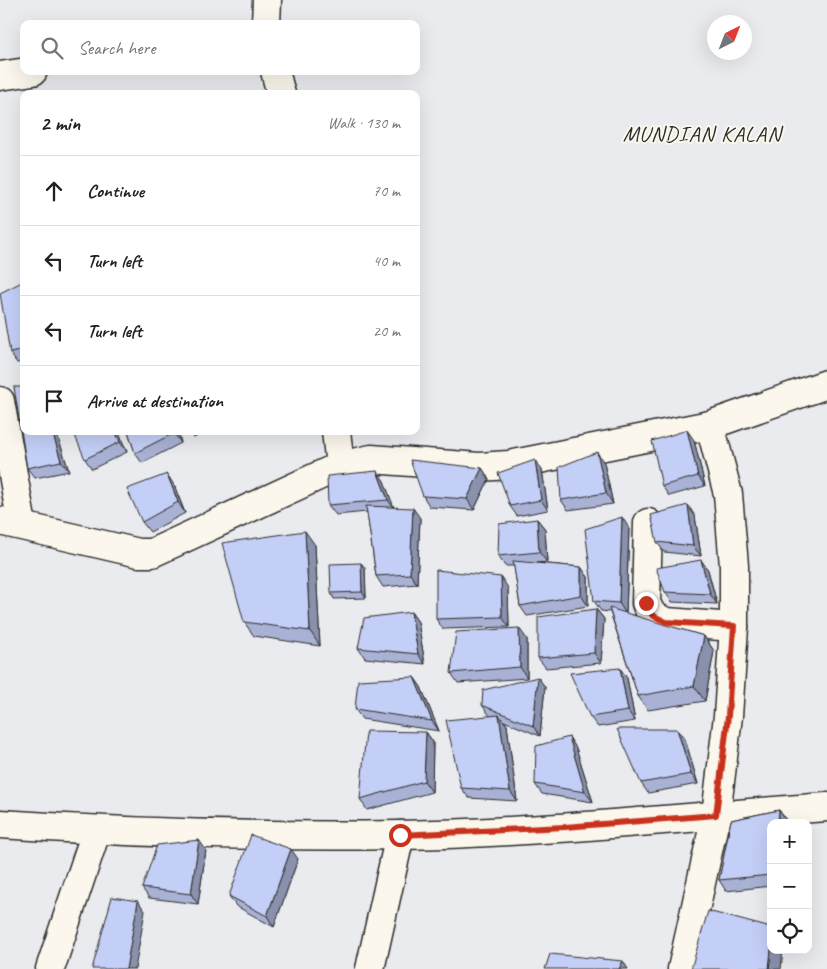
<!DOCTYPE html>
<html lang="en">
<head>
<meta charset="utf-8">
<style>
	body { margin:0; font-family:Caveat,sans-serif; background:#f2f2f2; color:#202124 }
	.controls { position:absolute; right:15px; bottom:15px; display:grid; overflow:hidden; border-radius:10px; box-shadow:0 5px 20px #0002 }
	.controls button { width:45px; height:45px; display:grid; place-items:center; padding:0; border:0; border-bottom:1px solid #e0e0e0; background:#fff; color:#202124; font:25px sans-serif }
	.compass { position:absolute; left:707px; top:15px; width:45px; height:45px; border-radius:50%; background:#fff; box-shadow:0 5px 20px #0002; rotate:42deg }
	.stop { position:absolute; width:15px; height:15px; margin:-11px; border:4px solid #c8321e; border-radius:50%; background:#fff }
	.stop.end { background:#c8321e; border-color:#fff; box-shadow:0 1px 5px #0008 }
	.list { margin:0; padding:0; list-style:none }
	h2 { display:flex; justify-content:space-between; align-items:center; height:65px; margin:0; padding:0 20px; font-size:21px }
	h2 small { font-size:16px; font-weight:400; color:#757577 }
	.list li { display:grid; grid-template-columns:32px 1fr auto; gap:15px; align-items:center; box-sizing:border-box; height:70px; padding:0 20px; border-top:1px solid #e0e0e0 }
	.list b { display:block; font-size:19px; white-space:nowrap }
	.list em { font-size:16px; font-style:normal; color:#757577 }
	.icon { flex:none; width:28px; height:28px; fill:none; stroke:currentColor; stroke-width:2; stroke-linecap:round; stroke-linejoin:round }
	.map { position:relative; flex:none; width:827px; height:969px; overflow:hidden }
	.search { position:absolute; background:#fff; box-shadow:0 5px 20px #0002; left:20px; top:20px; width:400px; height:55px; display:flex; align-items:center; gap:12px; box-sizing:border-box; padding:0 18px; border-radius:10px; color:#757577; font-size:19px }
	.panel { position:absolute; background:#fff; box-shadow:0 5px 20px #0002; left:20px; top:90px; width:400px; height:345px; border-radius:10px }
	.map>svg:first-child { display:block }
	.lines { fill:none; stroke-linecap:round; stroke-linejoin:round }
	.minor-casing { stroke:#2b2b2b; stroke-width:31 }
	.tertiary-casing { stroke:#2b2b2b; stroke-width:31 }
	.minor { stroke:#fbf7ec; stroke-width:28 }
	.tertiary { stroke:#fbf7ec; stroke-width:28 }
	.wall { fill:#a9b2d4; stroke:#2b2b2b }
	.shaded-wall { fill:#8991ad; stroke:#2b2b2b }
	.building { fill:#c4cff7; stroke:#2b2b2b }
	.route { stroke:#c8321e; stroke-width:6 }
	.labels { text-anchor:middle; stroke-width:4; stroke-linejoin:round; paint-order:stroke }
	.quarter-label { font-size:22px; letter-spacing:1px; fill:#2b2b2b; stroke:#fbf7ec }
</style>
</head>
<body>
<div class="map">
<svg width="827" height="969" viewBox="0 0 827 969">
	<rect width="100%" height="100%" fill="#eaebef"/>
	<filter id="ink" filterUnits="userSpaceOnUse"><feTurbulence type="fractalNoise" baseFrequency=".02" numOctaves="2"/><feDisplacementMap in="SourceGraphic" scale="10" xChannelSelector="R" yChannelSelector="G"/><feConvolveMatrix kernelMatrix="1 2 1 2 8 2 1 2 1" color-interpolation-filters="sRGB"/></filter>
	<g filter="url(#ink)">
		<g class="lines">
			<defs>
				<g id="minor">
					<path d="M 266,24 L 267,0"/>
					<path d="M 275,71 L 281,94"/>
					<path d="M 0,76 L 33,71"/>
					<path d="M 0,401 L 22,525"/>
					<path d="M 336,431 L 340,466"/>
					<path d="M 648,523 L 646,603 L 652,615 L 666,622 L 734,627"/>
					<path d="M 0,824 C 133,833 266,837 399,835 C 542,833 685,817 827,807"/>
					<path d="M 50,969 L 96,832"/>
					<path d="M 370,969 L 400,835"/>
					<path d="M 682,969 L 716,815 L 728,716 L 734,627 L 734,566 L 728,494 L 710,425"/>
				</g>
				<path id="tertiary" d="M 0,521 L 139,553 L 152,553 L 340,466 L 371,459 L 479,467 L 509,465 L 710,425 L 827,384"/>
			</defs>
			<use href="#minor" class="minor-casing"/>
			<use href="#tertiary" class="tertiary-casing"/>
			<use href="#minor" class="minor"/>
			<use href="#tertiary" class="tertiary"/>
		</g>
		<g class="wall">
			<path d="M 24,281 L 24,362 L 17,363 L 10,353 Z"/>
			<path d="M 24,431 L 56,431 L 69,471 L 35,478 L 27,468 Z"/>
			<path d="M 118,431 L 127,452 L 92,469 L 85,459 Z"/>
			<path d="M 128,431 L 178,431 L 181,443 L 142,463 L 135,453 Z"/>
			<path d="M 189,431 L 205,431 L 194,438 Z"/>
			<path d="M 694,440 L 705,486 L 669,496 L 662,486 Z"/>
			<path d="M 604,463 L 613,504 L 568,510 L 561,500 Z"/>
			<path d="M 482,468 L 489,479 L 474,510 L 430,507 L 423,496 Z"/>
			<path d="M 542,470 L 548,510 L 517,516 L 510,506 Z"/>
			<path d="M 377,471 L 384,481 L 393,507 L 420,518 L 417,584 L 383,587 L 376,576 L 367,512 L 336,515 L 328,505 Z"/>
			<path d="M 174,485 L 185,513 L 150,532 L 142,522 Z"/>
			<path d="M 695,516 L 701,556 L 664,552 L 657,542 Z"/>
			<path d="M 537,519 L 545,529 L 547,562 L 537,563 L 581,567 L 588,577 L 588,606 L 527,616 L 520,606 L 514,566 L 505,566 L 498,556 Z"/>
			<path d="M 629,528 L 626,614 L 704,636 L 714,651 L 705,701 L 648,710 L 638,696 L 610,612 L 601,611 L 594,601 Z"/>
			<path d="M 315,545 L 320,646 L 254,636 L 244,622 Z"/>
			<path d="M 701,560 L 708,570 L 717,604 L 672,602 L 665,592 Z"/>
			<path d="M 361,563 L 365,568 L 366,598 L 334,599 L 331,593 Z"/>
			<path d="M 508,588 L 509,627 L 443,629 L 436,619 Z"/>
			<path d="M 596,609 L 604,619 L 601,663 L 546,668 L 538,658 Z"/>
			<path d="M 411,612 L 418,622 L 425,664 L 365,658 L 358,648 Z"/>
			<path d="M 527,639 L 527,678 L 458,683 L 451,673 Z"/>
			<path d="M 414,677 L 421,687 L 439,731 L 362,719 L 355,709 Z"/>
			<path d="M 627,678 L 635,721 L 598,727 L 590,717 Z"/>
			<path d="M 545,687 L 540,736 L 504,721 L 507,725 L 517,801 L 469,798 L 461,788 L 490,716 L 482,705 Z"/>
			<path d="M 677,729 L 685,739 L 698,784 L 648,793 L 641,783 Z"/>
			<path d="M 426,732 L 433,742 L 432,792 L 367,810 L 360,799 Z"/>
			<path d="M 569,737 L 576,748 L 593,802 L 542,794 L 535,784 Z"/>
			<path d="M 779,810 L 786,820 L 786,823 L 771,823 L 771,886 L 726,891 L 719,880 L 731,820 Z"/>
			<path d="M 206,850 L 198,904 L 149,898 L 142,888 Z"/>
			<path d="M 298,859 L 274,927 L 236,906 L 229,896 Z"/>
		</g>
		<g class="shaded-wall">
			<path d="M 687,430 L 694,440 L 705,486 L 698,476 Z"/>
			<path d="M 52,431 L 56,431 L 69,471 L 61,461 Z"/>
			<path d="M 115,431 L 118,431 L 127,452 L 120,442 Z"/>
			<path d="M 173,431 L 178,431 L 181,443 L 174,433 Z"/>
			<path d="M 597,452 L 604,463 L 613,504 L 606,493 Z"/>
			<path d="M 535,460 L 542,470 L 548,510 L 541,500 Z"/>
			<path d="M 482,468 L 489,479 L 474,510 L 467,499 Z"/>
			<path d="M 377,471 L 384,481 L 395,510 L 388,500 Z"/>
			<path d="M 167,474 L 174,485 L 185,513 L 178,502 Z"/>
			<path d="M 688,505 L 695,516 L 701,556 L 693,546 Z"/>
			<path d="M 413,508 L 420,518 L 417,584 L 410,574 Z"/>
			<path d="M 622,517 L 629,528 L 626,614 L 619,603 Z"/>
			<path d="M 537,519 L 545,529 L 547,562 L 539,552 Z"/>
			<path d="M 305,531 L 315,545 L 320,646 L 310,631 Z"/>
			<path d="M 701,560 L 708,570 L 717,604 L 710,594 Z"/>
			<path d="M 361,563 L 365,568 L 366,598 L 362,592 Z"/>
			<path d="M 581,567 L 588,577 L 588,606 L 581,595 Z"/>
			<path d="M 501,577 L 508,588 L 509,627 L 502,617 Z"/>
			<path d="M 596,609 L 604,619 L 601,663 L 594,653 Z"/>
			<path d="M 411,612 L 418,622 L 425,664 L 418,654 Z"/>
			<path d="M 519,628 L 527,639 L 527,678 L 520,667 Z"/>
			<path d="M 704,636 L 714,651 L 705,701 L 694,686 Z"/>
			<path d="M 620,668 L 627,678 L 635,721 L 628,711 Z"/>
			<path d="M 414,677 L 421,687 L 439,731 L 432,721 Z"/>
			<path d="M 538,677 L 545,687 L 540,736 L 533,726 Z"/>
			<path d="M 499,715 L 507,725 L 517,801 L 510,791 Z"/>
			<path d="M 677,729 L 685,739 L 698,784 L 691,774 Z"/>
			<path d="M 426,732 L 433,742 L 432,792 L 424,781 Z"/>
			<path d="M 569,737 L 576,748 L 593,802 L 585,792 Z"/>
			<path d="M 779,810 L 786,820 L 786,823 L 778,823 Z"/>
			<path d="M 199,840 L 206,850 L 198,904 L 191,894 Z"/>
			<path d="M 291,849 L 298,859 L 274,927 L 267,916 Z"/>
			<path d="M 138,901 L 145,911 L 135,969 L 126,969 Z"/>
			<path d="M 771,950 L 783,950 L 781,969 L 769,969 Z"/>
			<path d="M 623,961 L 628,969 L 619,969 Z"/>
		</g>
		<g class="building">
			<path d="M 24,281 L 24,350 L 10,353 L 0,293 Z"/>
			<path d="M 14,387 L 24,387 L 24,431 L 52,431 L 61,461 L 27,468 Z"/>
			<path d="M 687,430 L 698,476 L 662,486 L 652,441 Z"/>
			<path d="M 73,431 L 115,431 L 120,442 L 85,459 Z"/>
			<path d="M 128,431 L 173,431 L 174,433 L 135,453 Z"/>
			<path d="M 597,452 L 606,493 L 561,500 L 559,467 Z"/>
			<path d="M 410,460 L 482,468 L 467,499 L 423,496 Z"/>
			<path d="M 535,460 L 541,500 L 510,506 L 498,473 Z"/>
			<path d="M 377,471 L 388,500 L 328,505 L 327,476 Z"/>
			<path d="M 167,474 L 178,502 L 142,522 L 127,489 Z"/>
			<path d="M 688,505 L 693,546 L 657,542 L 651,515 Z"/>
			<path d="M 366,506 L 413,508 L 410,574 L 376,576 Z"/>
			<path d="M 622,517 L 619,603 L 594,601 L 585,529 Z"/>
			<path d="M 537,519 L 539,552 L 498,556 L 499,524 Z"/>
			<path d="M 305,531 L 310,631 L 244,622 L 222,543 Z"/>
			<path d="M 701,560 L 710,594 L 665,592 L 656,568 Z"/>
			<path d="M 513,561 L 581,567 L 581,595 L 520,606 Z"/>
			<path d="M 361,563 L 362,592 L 331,593 L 330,564 Z"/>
			<path d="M 436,570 L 501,577 L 502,617 L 436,619 Z"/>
			<path d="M 609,608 L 704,636 L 694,686 L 638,696 Z"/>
			<path d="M 596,609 L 594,653 L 538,658 L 538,617 Z"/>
			<path d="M 411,612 L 418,654 L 358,648 L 364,618 Z"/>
			<path d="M 519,628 L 520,667 L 451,673 L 456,632 Z"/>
			<path d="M 620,668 L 628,711 L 590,717 L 570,673 Z"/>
			<path d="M 414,677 L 432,721 L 355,709 L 358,680 Z"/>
			<path d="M 538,677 L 533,726 L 482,705 L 483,690 Z"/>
			<path d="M 499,715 L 510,791 L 461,788 L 446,720 Z"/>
			<path d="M 617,729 L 677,729 L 691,774 L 641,783 Z"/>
			<path d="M 366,731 L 426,732 L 424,781 L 360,799 Z"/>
			<path d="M 569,737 L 585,792 L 535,784 L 536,746 Z"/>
			<path d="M 779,810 L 778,823 L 771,823 L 771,875 L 719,880 L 731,820 Z"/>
			<path d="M 251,835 L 291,849 L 267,916 L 229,896 Z"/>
			<path d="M 199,840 L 191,894 L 142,888 L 157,845 Z"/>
			<path d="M 112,897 L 138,901 L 126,969 L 92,969 Z"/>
			<path d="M 708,911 L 771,928 L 771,950 L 769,969 L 691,969 Z"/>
			<path d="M 550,954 L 623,961 L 619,969 L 545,969 Z"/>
		</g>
	</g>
	<g class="lines" filter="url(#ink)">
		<path class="route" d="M 400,835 L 565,827 L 716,815 L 728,716 L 734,626 L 666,622 L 652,615 L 646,603"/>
	</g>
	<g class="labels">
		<g class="quarter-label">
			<text x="702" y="141">MUNDIAN KALAN</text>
		</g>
	</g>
</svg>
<div class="controls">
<button>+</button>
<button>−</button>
<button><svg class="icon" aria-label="locate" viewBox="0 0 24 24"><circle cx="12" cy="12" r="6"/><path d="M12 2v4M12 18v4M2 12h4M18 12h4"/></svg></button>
</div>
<svg class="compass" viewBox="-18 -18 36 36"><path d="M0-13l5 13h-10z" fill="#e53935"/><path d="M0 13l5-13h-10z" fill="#757577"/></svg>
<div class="stop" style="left:400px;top:835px"></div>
<div class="stop end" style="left:646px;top:603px"></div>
<div class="search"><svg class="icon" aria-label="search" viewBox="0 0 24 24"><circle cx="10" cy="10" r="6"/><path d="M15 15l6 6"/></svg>Search here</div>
<section class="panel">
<h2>2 min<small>Walk · 130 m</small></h2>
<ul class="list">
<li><svg class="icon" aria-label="ahead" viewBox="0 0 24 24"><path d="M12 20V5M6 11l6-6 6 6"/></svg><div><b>Continue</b></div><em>70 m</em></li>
<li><svg class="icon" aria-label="left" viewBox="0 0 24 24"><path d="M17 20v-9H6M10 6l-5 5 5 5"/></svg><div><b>Turn left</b></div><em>40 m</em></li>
<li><svg class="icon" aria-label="left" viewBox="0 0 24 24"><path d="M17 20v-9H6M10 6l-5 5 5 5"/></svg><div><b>Turn left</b></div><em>20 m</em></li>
<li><svg class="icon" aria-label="arrive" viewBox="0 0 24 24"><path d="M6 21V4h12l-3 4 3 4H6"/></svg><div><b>Arrive at destination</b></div></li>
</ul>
</section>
</div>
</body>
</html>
